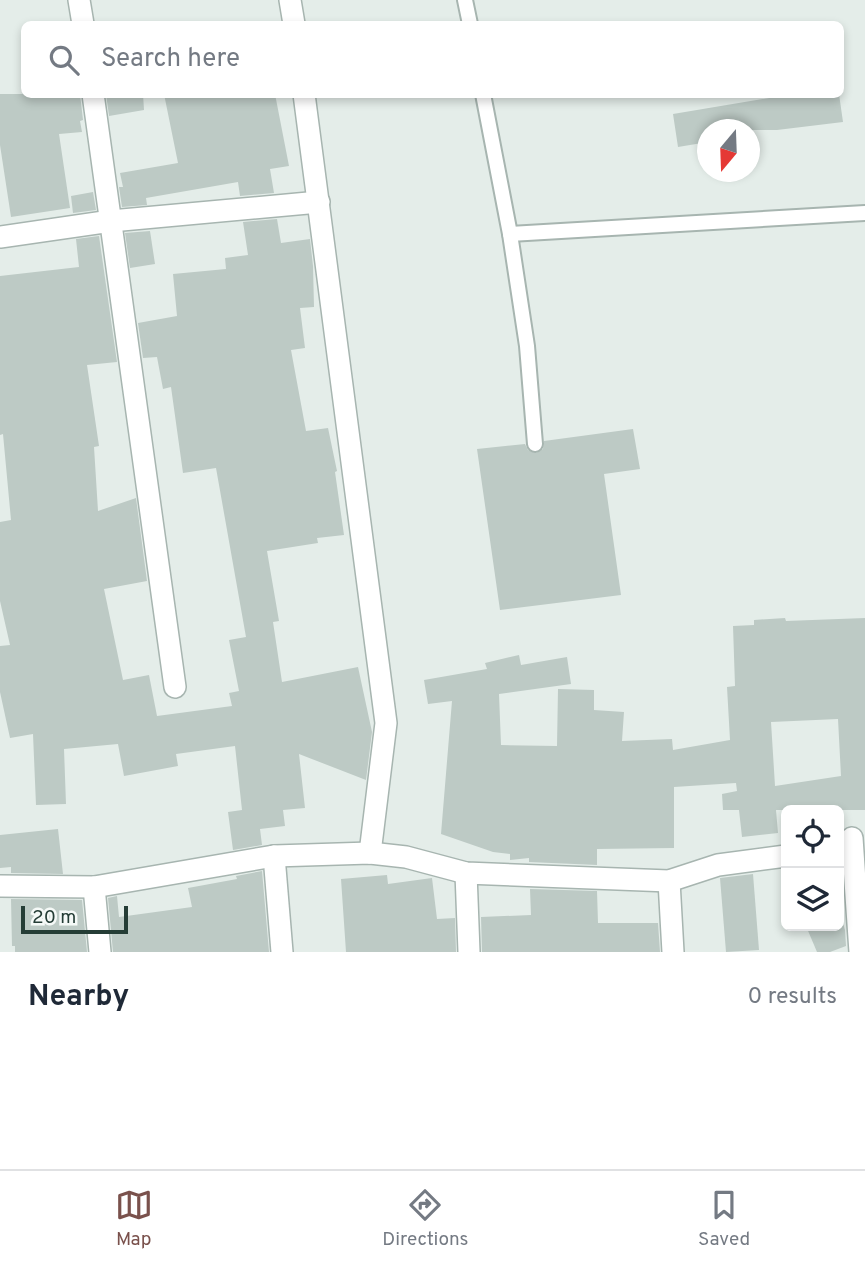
<!DOCTYPE html>
<html lang="en">
<head>
<meta charset="utf-8">
<style>
	body { margin:0; font-family:Overpass,sans-serif; background:#f6f6f7; color:#1f2937 }
	.controls { position:absolute; right:21px; bottom:21px; display:grid; overflow:hidden; border-radius:10px; box-shadow:0 4px 10px #0003 }
	.controls button { width:63px; height:63px; display:grid; place-items:center; padding:0; border:0; border-bottom:2px solid #e0e1e3; background:#fff; color:#1f2937; font:35px sans-serif }
	.compass { position:absolute; left:697px; top:119px; width:63px; height:63px; border-radius:50%; background:#fff; box-shadow:0 4px 10px #0003; rotate:199deg }
	.scale { position:absolute; left:21px; bottom:18px; width:107px; box-sizing:border-box; padding-left:7px; border:4px solid #253d36; border-top:0; font-size:19px; line-height:24px; white-space:nowrap; color:#253d36; -webkit-text-stroke:5px #f5f9f7; paint-order:stroke }
	.list { margin:0; padding:0; list-style:none }
	h2 { display:flex; justify-content:space-between; align-items:center; height:91px; margin:0; padding:0 28px; font-size:30px }
	h2 small { font-size:23px; font-weight:400; color:#747a83 }
	.icon { flex:none; width:38px; height:38px; fill:none; stroke:currentColor; stroke-width:2; stroke-linecap:round; stroke-linejoin:round }
	.map { position:relative; flex:none; width:865px; height:952px; overflow:hidden }
	.search { position:absolute; background:#fff; box-shadow:0 4px 10px #0003; left:21px; right:21px; top:21px; height:77px; display:flex; align-items:center; gap:18px; box-sizing:border-box; padding:0 24px; border-radius:10px; color:#747a83; font-size:26px }
	.sheet { height:217px; background:#fff }
	nav { display:flex; justify-content:space-around; align-items:center; box-sizing:border-box; height:98px; border-top:2px solid #e0e1e3; background:#fff; font-size:19px; color:#747a83 }
	nav a { display:grid; justify-items:center; gap:4px }
	nav .on { color:#7a514c }
	.map>svg:first-child { display:block }
	.building { fill:#bdcac5; fill-rule:evenodd }
	.lines { fill:none; stroke-linecap:round; stroke-linejoin:round }
	.lane-casing { stroke:#a7b5b0; stroke-width:18 }
	.street-casing { stroke:#a7b5b0; stroke-width:24 }
	.lane { stroke:#fff; stroke-width:14 }
	.street { stroke:#fff; stroke-width:21 }
</style>
</head>
<body>
<div class="map">
<svg width="865" height="952" viewBox="0 0 865 952">
	<rect width="100%" height="100%" fill="#e4ede9"/>
	<g class="building">
		<path d="M 0,94 L 80,94 L 83,120 L 80,121 L 82,132 L 59,134 L 70,208 L 11,217 L 0,145 Z"/>
		<path d="M 106,94 L 143,94 L 144,110 L 109,116 Z"/>
		<path d="M 164,94 L 275,94 L 289,166 L 270,169 L 274,193 L 240,196 L 238,182 L 146,198 L 147,205 L 122,207 L 119,187 L 123,187 L 120,173 L 178,163 Z"/>
		<path d="M 775,94 L 839,94 L 843,122 L 777,130 L 708,130 L 708,142 L 678,147 L 673,114 L 775,97 Z"/>
		<path d="M 93,192 L 96,210 L 73,213 L 71,196 Z"/>
		<path d="M 277,219 L 281,243 L 310,239 L 313,266 L 314,307 L 300,308 L 305,348 L 291,350 L 306,431 L 328,428 L 337,471 L 335,472 L 344,535 L 317,538 L 318,543 L 267,551 L 279,621 L 273,622 L 282,682 L 358,667 L 372,732 L 366,780 L 299,754 L 305,808 L 283,810 L 285,826 L 260,829 L 262,845 L 233,850 L 228,812 L 242,810 L 235,746 L 176,754 L 178,766 L 124,776 L 118,744 L 64,749 L 66,804 L 36,805 L 33,734 L 10,738 L 0,692 L 0,646 L 10,645 L 0,601 L 0,522 L 11,520 L 3,434 L 0,435 L 0,276 L 79,267 L 76,239 L 99,236 L 117,362 L 87,365 L 99,446 L 94,447 L 98,511 L 136,498 L 147,581 L 104,589 L 123,680 L 149,675 L 157,716 L 232,706 L 229,693 L 239,691 L 229,640 L 246,637 L 216,468 L 183,473 L 171,387 L 163,389 L 157,357 L 143,358 L 138,323 L 177,316 L 173,274 L 226,269 L 225,258 L 248,255 L 243,222 Z"/>
		<path d="M 150,231 L 155,264 L 130,268 L 125,233 Z"/>
		<path d="M 633,429 L 640,469 L 604,474 L 621,595 L 500,610 L 477,449 L 525,444 L 528,450 L 536,453 L 543,449 L 544,441 Z"/>
		<path d="M 785,618 L 786,621 L 865,618 L 865,810 L 776,810 L 778,833 L 742,837 L 739,810 L 723,810 L 722,794 L 737,791 L 736,783 L 674,787 L 674,848 L 597,849 L 597,865 L 529,862 L 529,858 L 510,860 L 510,854 L 493,852 L 441,834 L 452,701 L 428,704 L 424,680 L 487,669 L 485,663 L 519,655 L 521,665 L 567,657 L 571,684 L 499,694 L 501,745 L 557,746 L 558,689 L 594,690 L 594,710 L 624,712 L 622,741 L 672,739 L 673,750 L 730,740 L 727,687 L 735,686 L 733,626 L 754,625 L 754,620 ZM 838,719 L 841,776 L 775,786 L 771,722 Z"/>
		<path d="M 58,829 L 63,874 L 11,873 L 11,867 L 0,868 L 0,835 Z"/>
		<path d="M 262,871 L 269,952 L 113,952 L 108,898 L 117,896 L 119,917 L 192,907 L 188,888 L 237,879 L 236,876 Z"/>
		<path d="M 753,874 L 759,950 L 726,952 L 720,878 Z"/>
		<path d="M 387,875 L 388,884 L 432,878 L 437,919 L 455,918 L 456,952 L 346,952 L 341,879 Z"/>
		<path d="M 530,889 L 597,891 L 598,923 L 658,923 L 660,952 L 482,952 L 481,917 L 531,915 Z"/>
		<path d="M 11,899 L 82,900 L 87,952 L 15,952 L 15,946 L 12,946 Z"/>
		<path d="M 839,910 L 845,930 L 846,946 L 830,952 L 817,952 L 806,926 L 839,926 Z"/>
	</g>
	<g class="lines">
		<defs>
			<g id="lane">
				<path d="M 465,0 L 470,24"/>
				<path d="M 483,94 L 510,234 L 527,346 L 535,444"/>
				<path d="M 510,234 L 865,213"/>
			</g>
			<g id="street">
				<path d="M 79,0 L 83,24"/>
				<path d="M 290,0 L 294,24"/>
				<path d="M 93,94 L 175,687"/>
				<path d="M 304,94 L 386,723 L 370,853"/>
				<path d="M 0,237 L 111,221 L 319,202"/>
				<path d="M 852,838 L 860,952"/>
				<path d="M 274,856 L 282,952"/>
				<path d="M 466,873 L 469,952"/>
				<path d="M 669,881 L 673,952"/>
				<path d="M 0,886 L 94,887 L 274,856 L 370,853 L 406,857 L 466,873 L 669,881 L 718,865 L 786,856"/>
				<path d="M 94,887 L 100,952"/>
			</g>
		</defs>
		<use href="#lane" class="lane-casing"/>
		<use href="#street" class="street-casing"/>
		<use href="#lane" class="lane"/>
		<use href="#street" class="street"/>
	</g>
</svg>
<div class="controls">
<button><svg class="icon" aria-label="locate" viewBox="0 0 24 24"><circle cx="12" cy="12" r="6"/><path d="M12 2v4M12 18v4M2 12h4M18 12h4"/></svg></button>
<button><svg class="icon" aria-label="layers" viewBox="0 0 24 24"><path d="M12 4l9 5-9 5-9-5zM3 14l9 5 9-5"/></svg></button>
</div>
<svg class="compass" viewBox="-18 -18 36 36"><path d="M0-13l5 13h-10z" fill="#e53935"/><path d="M0 13l5-13h-10z" fill="#747a83"/></svg>
<div class="scale">20 m</div>
<div class="search"><svg class="icon" aria-label="search" viewBox="0 0 24 24"><circle cx="10" cy="10" r="6"/><path d="M15 15l6 6"/></svg>Search here</div>
</div>
<section class="sheet">
<h2>Nearby<small>0 results</small></h2>
<ul class="list">
</ul>
</section>
<nav>
<a class="on"><svg class="icon" aria-label="map" viewBox="0 0 24 24"><path d="M3 6l6-2 6 2 6-2v14l-6 2-6-2-6 2zM9 4v14M15 6v14"/></svg>Map</a>
<a><svg class="icon" aria-label="directions" viewBox="0 0 24 24"><path d="M12 3l9 9-9 9-9-9zM9 14v-3h6M13 9l2 2-2 2"/></svg>Directions</a>
<a><svg class="icon" aria-label="saved" viewBox="0 0 24 24"><path d="M7 4h10v16l-5-4-5 4z"/></svg>Saved</a>
</nav>
</body>
</html>
